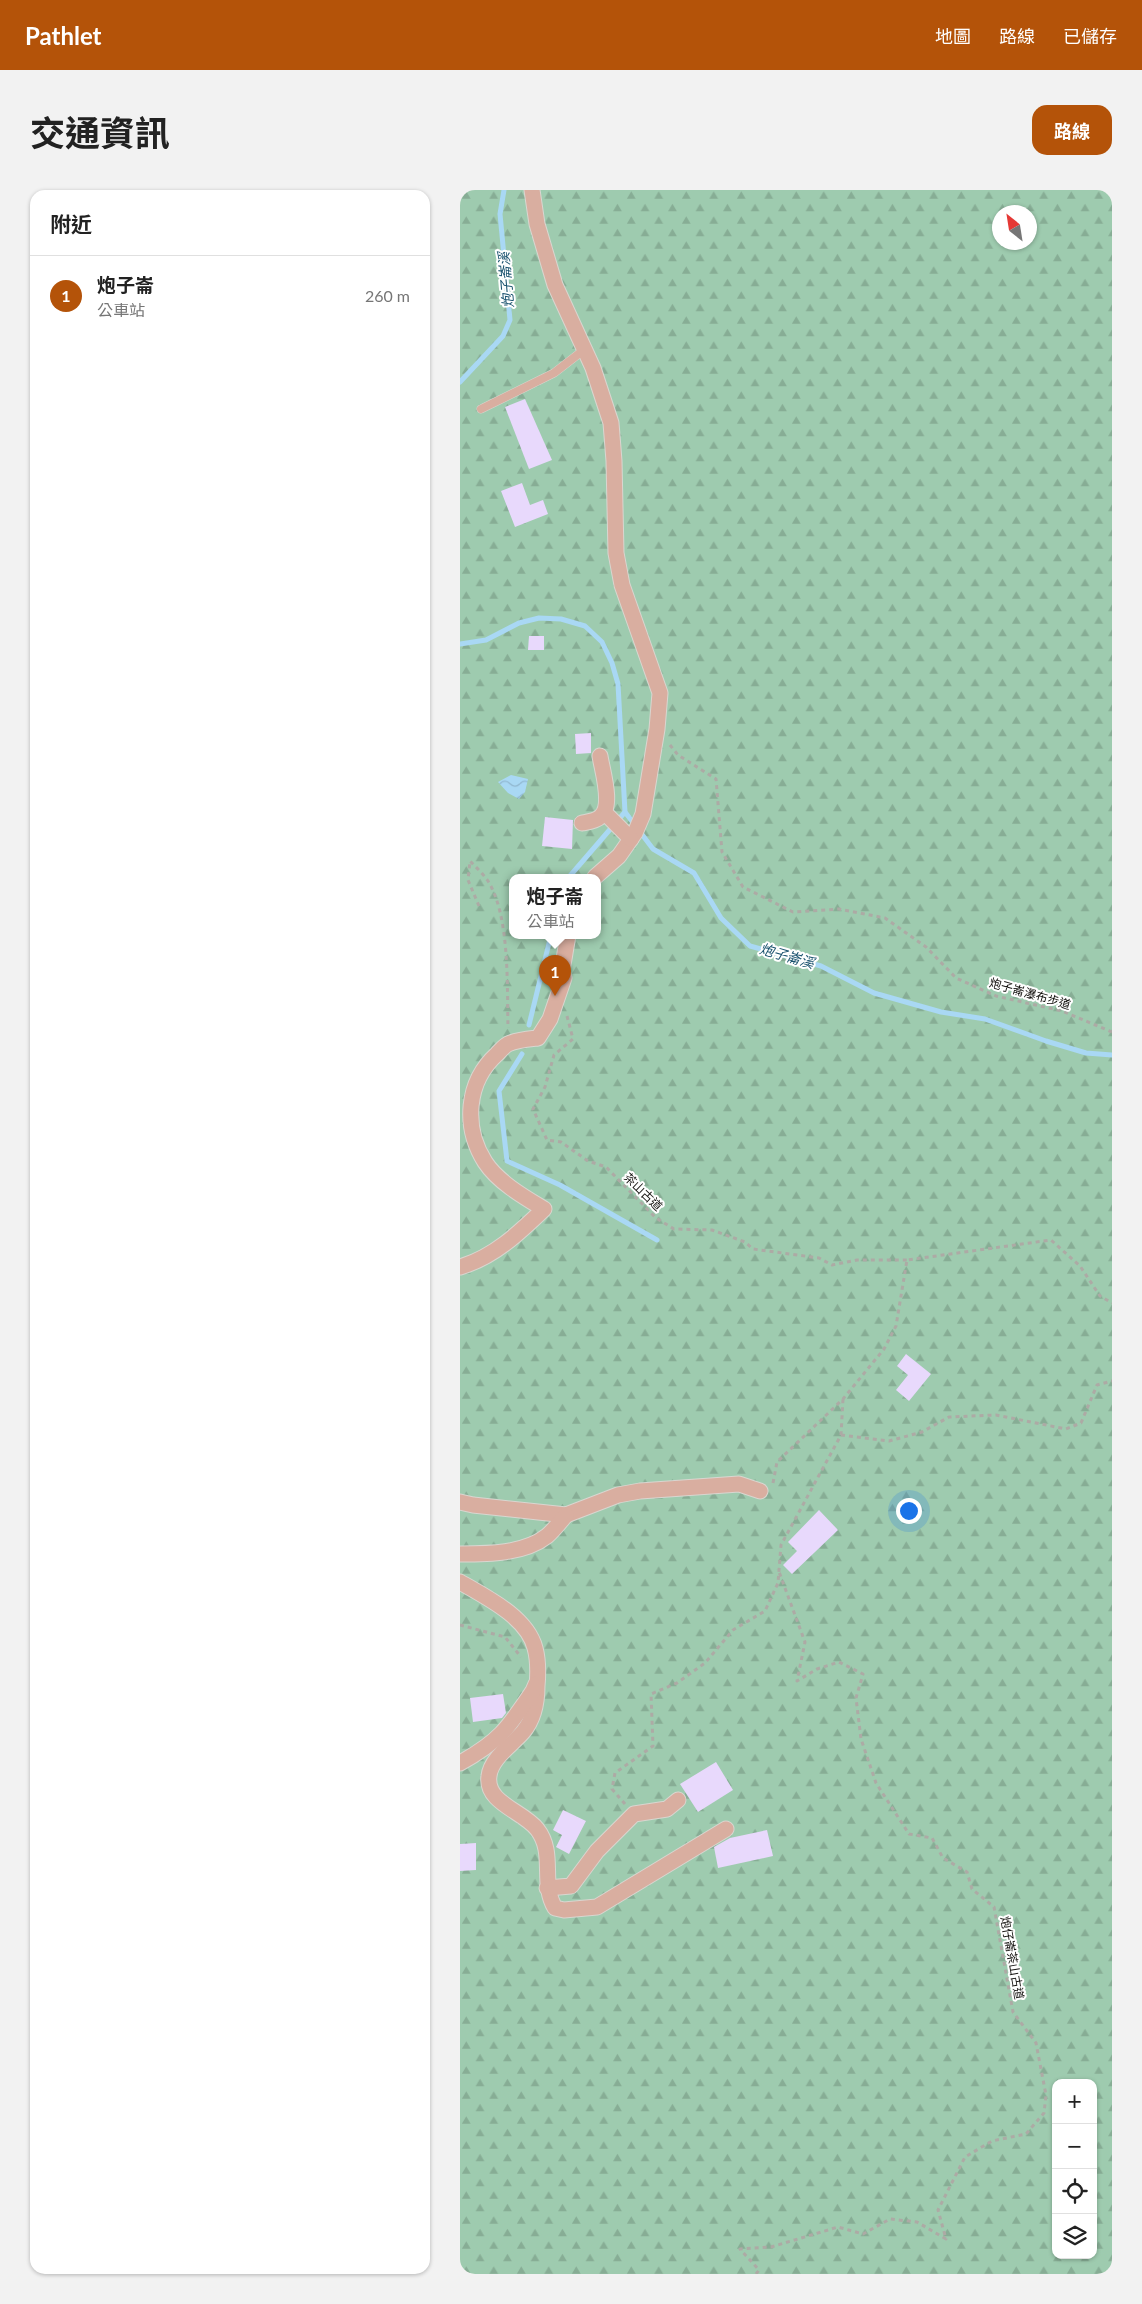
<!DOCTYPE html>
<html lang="zh-TW">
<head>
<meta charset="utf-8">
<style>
	body { margin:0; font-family:Lato,"Noto Sans TC",sans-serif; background:#f2f2f2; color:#222 }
	.controls { position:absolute; right:15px; bottom:15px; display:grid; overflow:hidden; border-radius:10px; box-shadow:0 1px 4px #0004 }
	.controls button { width:45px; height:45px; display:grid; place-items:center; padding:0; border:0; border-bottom:1px solid #e0e0e0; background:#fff; color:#222; font:25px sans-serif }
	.compass { position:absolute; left:532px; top:15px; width:45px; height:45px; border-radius:50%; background:#fff; box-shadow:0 1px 4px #0004; rotate:330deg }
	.you { position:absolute; left:448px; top:1320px; width:18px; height:18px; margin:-12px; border:4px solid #fff; border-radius:50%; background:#1a73e8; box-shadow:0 0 0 8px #1a73e833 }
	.badge { display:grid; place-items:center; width:32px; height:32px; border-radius:50%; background:#b45309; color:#fff; font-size:16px; font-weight:700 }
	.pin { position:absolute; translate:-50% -41px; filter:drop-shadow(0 1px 2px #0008) }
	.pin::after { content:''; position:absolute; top:26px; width:18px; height:15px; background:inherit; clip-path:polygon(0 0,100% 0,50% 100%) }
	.popup { position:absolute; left:49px; top:684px; width:92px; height:65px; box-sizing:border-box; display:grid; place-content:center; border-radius:10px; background:#fff; filter:drop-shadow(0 1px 4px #0005); font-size:16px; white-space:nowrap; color:#767676 }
	.popup b { font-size:19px; color:#222 }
	.popup::after { content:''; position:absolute; left:50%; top:100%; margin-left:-10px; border:10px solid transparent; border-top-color:#fff }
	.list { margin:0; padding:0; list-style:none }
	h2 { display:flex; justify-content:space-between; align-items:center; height:65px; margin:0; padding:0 20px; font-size:21px }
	h2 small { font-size:16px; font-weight:400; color:#767676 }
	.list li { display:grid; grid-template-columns:32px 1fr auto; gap:15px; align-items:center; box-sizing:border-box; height:80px; padding:0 20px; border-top:1px solid #e0e0e0 }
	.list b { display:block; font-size:19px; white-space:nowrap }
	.list p { margin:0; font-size:16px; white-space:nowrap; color:#767676 }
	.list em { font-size:16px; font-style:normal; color:#767676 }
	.icon { flex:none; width:28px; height:28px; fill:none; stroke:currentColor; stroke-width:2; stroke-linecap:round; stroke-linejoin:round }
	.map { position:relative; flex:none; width:652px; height:2084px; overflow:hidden; border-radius:15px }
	header { display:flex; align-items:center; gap:30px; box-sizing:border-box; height:70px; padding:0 25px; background:#b45309; color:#fff }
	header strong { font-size:24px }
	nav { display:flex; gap:28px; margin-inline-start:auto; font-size:18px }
	.intro { display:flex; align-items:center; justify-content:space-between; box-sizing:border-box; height:120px; padding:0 30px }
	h1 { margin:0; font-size:35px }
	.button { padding:12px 22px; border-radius:15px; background:#b45309; color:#fff; font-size:18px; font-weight:700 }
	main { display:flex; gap:30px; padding:0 30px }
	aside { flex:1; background:#fff; border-radius:15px; box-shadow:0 1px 4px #0004 }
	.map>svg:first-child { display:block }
	.forest { fill:url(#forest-firs); fill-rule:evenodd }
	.water { fill:url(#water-waves) }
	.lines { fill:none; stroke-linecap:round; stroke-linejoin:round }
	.stream { stroke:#a9d8f4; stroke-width:5 }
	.building { fill:#e8d9fc }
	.service-casing { stroke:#d9d6d0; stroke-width:9 }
	.minor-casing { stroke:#d9d6d0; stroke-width:17 }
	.path { stroke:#adaaa5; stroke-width:3; stroke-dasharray:4 4; stroke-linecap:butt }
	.service { stroke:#d9aea0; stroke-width:8 }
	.minor { stroke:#d9aea0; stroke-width:15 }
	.labels { text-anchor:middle; stroke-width:4; stroke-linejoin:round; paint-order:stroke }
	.street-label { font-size:12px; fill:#14120f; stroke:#fff }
	.water-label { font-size:14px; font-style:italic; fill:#19526e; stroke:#fff }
</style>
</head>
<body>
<header>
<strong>Pathlet</strong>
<nav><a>地圖</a><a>路線</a><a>已儲存</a></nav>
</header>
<div class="intro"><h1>交通資訊</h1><a class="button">路線</a></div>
<main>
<aside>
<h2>附近<small></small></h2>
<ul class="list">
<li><span class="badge">1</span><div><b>炮子崙</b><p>公車站</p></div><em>260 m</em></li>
</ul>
</aside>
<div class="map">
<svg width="652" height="2084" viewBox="0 0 652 2084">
	<defs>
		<pattern id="forest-firs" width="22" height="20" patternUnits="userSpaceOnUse" patternTransform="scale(1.25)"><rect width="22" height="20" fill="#9ecbaf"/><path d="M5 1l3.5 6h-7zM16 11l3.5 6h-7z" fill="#87ad95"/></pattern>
		<pattern id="water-waves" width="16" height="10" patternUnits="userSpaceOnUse" patternTransform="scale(1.25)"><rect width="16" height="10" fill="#a9d8f4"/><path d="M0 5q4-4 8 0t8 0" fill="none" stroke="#91b8d0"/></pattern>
	</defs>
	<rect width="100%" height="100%" fill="#fffbf5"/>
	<path class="forest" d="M 0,0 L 652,0 L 652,2084 L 0,2084 ZM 540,22 L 570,22 L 570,52 L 540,52 ZM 52,687 L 138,687 L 138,745 L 52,745 ZM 596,1893 L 633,1893 L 633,2065 L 596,2065 Z"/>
	<path class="water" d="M 51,585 L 68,589 L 65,602 L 59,609 L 48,603 L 38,592 Z"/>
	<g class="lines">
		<g class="stream">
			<path d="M 0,192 L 43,146 L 50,130 L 40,24 L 44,0"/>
			<path d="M 0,454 L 26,450 L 59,433 L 79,428 L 101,429 L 125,436 L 142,452 L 152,473 L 158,494 L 165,622 L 193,659 L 234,683 L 261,728 L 290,756 L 361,776 L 414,803 L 481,822 L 525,829 L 586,851 L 626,863 L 652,865"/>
			<path d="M 109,687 L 165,622"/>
			<path d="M 69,835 L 91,745"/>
			<path d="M 62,864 L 39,901 L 47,971 L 100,995 L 197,1050"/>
		</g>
	</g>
	<g class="building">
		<path d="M 65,209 L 92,270 L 69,279 L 45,217 Z"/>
		<path d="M 62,293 L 70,315 L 83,310 L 88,324 L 55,337 L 41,301 Z"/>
		<path d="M 69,446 L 84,446 L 84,460 L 68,460 Z"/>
		<path d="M 131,543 L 131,563 L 116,564 L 115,544 Z"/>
		<path d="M 85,627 L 113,630 L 112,659 L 82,656 Z"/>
		<path d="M 446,1164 L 471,1184 L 449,1211 L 436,1200 L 448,1185 L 437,1176 Z"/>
		<path d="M 359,1320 L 378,1340 L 332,1384 L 323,1375 L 337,1361 L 328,1352 Z"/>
		<path d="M 43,1504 L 46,1523 L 42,1528 L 13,1532 L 10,1508 Z"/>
		<path d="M 256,1572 L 273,1600 L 238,1622 L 220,1594 Z"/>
		<path d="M 103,1620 L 126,1631 L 109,1664 L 96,1657 L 102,1645 L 93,1640 Z"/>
		<path d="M 307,1640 L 313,1666 L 258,1678 L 254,1657 L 270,1648 Z"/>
		<path d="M 16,1653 L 16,1680 L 0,1681 L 0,1654 Z"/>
	</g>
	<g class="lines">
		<defs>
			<path id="service" d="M 21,219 L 94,183 L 125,159"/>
			<g id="minor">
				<path d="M 72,0 L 77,34 L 95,95 L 133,178 L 151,233 L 154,271 L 156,363 L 162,395 L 200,503 L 197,539 L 183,624 L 175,643 L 159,666 L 135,687"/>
				<path d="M 145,623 L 171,649"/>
				<path d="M 122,633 C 127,632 136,631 140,627 C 154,617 142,580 140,566"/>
				<path d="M 0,1077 C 34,1067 59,1043 84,1019 C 64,1007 38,992 25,972 C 3,937 6,892 37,864 C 40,861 44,856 48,854 C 56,850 69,849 78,848 L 90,829 L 104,788 L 102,781 L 108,745"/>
				<path d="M 0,1312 L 13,1315 L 106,1325 L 158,1305 L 180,1301 L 279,1294 L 300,1301"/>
				<path d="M 0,1364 C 28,1364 64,1364 87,1346 C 94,1340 100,1332 106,1325"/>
				<path d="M 0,1392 C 26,1407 67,1427 75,1458 C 78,1469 78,1485 77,1496 C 77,1512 74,1529 63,1542 C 52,1555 31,1568 29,1586 C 25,1613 63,1621 77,1639 C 96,1663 80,1693 95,1718 L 104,1720 L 137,1717 L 266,1639"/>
				<path d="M 0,1573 C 40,1551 48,1538 73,1501 L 76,1494"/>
				<path d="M 87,1698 L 111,1696 L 137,1661 L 174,1624 L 207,1619 L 218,1610"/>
			</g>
		</defs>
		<use href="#service" class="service-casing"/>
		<use href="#minor" class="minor-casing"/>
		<g class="path">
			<path d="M 210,555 L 218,565 L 256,589 L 262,662 L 283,697 L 333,722 L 379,719 L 425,728 L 466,757 L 496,788 L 536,806 L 602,821 L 652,842"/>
			<path d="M 19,716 L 8,690 L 10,671 C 16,677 23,684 28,691 C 50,726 47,797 48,838"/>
			<path d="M 107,826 L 113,849 L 94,865 L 85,897 L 73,919 L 87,950 L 101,952 L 128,971 L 146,977 L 196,1028 L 214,1039 L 252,1040 L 285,1052 L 293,1059 L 359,1068 L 372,1075 L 397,1070 L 447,1070"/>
			<path d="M 381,1245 L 429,1251 L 462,1242 L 489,1227 L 536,1225 L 606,1239 L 621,1233 L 637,1195 L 652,1191"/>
			<path d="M 313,1293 L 317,1272 L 383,1209 L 424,1159 L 436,1136 L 447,1070 L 591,1050 L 620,1076 L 640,1106 L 652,1113"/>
			<path d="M 0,1435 L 45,1447 L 61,1467"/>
			<path d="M 165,1614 L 152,1599 L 155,1583 L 193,1556 L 191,1504 L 217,1493 L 245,1473 L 273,1440 L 305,1421 L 318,1393 L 321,1355 L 381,1245 L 383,1209"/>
			<path d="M 296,2084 L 299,2080 L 280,2059 L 311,2057 L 378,2037 L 403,2044 L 430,2029 L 457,2032 L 486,2049 L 478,2020 L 505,1967 L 532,1951 L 566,1944 L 584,1923 L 586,1905 L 576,1853 L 553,1822 L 534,1717 L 512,1699 L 507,1682 L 483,1668 L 472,1648 L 449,1644 L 416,1593 L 401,1549 L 396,1508 L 403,1484 L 379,1472 L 357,1479 L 337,1491 L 345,1452 L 318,1379"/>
		</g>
		<use href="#service" class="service"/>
		<use href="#minor" class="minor"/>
	</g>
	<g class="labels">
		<g class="street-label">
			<text transform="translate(570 804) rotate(16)" y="4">炮子崙瀑布步道</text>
			<text transform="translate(183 1002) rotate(44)" y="4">茶山古道</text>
			<text transform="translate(552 1768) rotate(80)" y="4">炮仔崙茶山古道</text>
		</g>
		<g class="water-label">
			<text transform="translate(46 90) rotate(-95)" y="5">炮子崙溪</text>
			<text transform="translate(327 766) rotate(16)" y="5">炮子崙溪</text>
		</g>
	</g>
</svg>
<div class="controls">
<button>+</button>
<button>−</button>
<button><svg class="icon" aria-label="locate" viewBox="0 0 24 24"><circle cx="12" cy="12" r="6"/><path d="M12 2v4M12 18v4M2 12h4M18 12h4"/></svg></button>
<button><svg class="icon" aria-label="layers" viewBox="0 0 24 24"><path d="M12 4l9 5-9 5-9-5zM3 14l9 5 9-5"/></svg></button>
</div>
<svg class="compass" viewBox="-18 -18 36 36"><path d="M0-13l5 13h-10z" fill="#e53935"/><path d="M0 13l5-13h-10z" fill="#767676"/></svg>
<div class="you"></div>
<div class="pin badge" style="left:95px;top:806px">1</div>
<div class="popup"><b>炮子崙</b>公車站</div>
</div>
</main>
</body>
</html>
